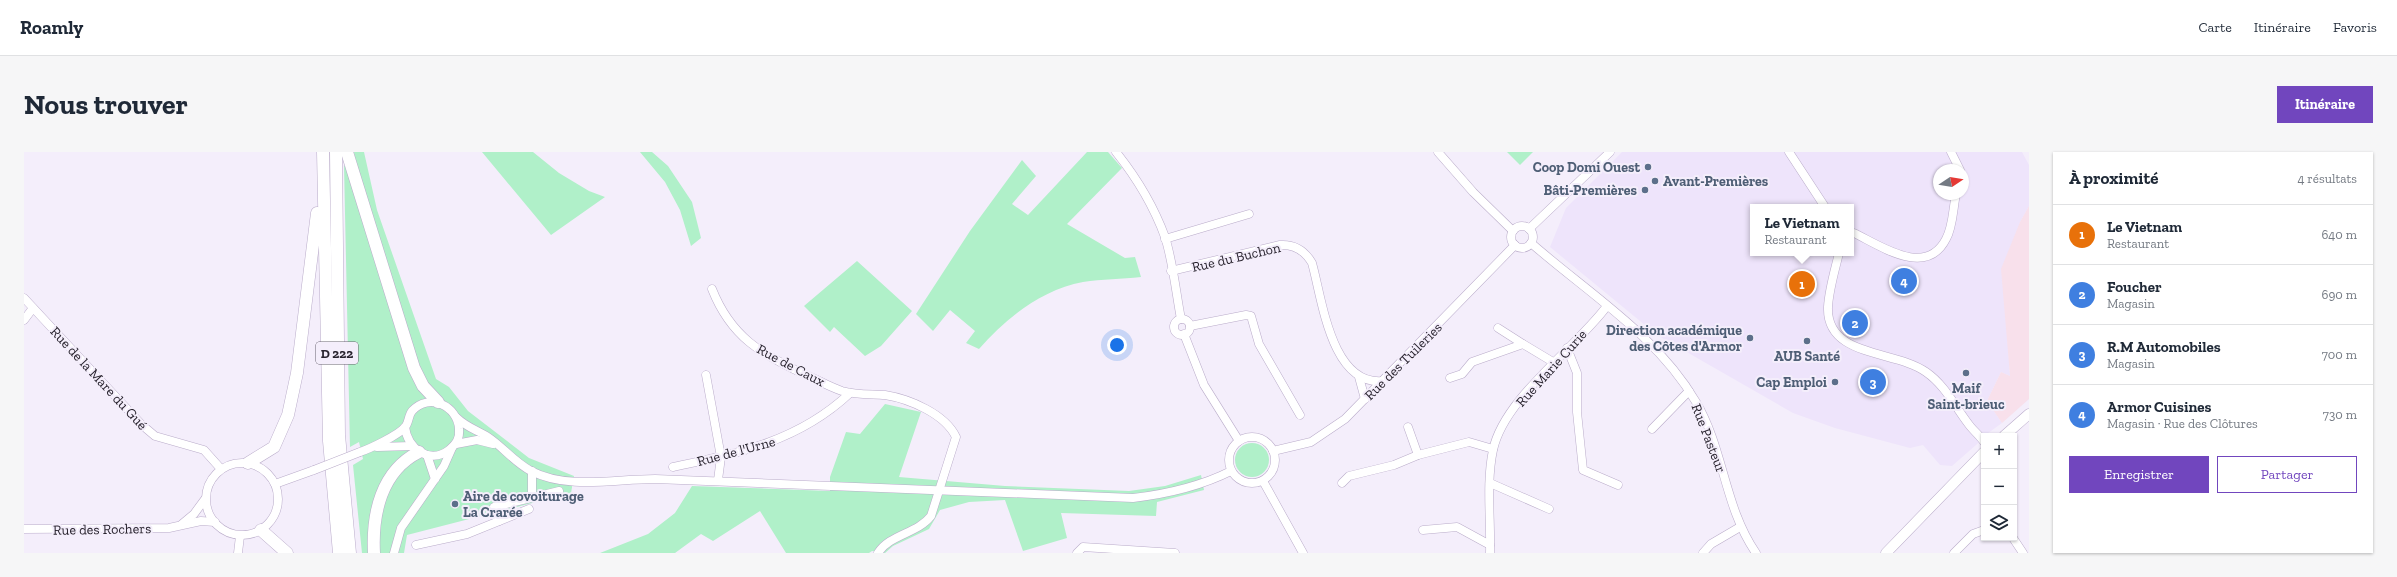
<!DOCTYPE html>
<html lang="fr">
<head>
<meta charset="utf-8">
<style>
	body { margin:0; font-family:"Zilla Slab",serif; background:#f6f6f7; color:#1f2937 }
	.controls { position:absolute; right:12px; bottom:12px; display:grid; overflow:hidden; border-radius:0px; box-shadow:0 1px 3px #0004 }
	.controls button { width:36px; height:36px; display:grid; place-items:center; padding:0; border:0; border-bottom:1px solid #e0e1e3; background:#fff; color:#1f2937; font:20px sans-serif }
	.compass { position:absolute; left:1909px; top:12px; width:36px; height:36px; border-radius:50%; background:#fff; box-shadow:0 1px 3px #0004; rotate:78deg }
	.you { position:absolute; left:1093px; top:193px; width:14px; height:14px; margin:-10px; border:3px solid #fff; border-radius:50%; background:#1a73e8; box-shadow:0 0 0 6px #1a73e833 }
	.badge { display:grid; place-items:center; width:26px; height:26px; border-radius:50%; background:#7146be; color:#fff; font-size:13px; font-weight:700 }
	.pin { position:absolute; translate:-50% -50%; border:2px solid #fff; box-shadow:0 1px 4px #0006 }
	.popup { position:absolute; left:1726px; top:52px; width:104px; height:52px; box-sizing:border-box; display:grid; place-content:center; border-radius:0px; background:#fff; filter:drop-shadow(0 1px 3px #0005); font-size:13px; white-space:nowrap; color:#747a83 }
	.popup b { font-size:15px; color:#1f2937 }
	.popup::after { content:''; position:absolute; left:50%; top:100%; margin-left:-8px; border:8px solid transparent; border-top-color:#fff }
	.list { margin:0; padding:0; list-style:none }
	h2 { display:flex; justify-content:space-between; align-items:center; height:52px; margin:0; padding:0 16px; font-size:17px }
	h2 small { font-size:13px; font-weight:400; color:#747a83 }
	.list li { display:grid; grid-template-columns:26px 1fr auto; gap:12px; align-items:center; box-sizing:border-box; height:60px; padding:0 16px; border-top:1px solid #e0e1e3 }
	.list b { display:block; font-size:15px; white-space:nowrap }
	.list p { margin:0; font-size:13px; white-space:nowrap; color:#747a83 }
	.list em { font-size:13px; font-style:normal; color:#747a83 }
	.actions { display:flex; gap:8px; padding:12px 16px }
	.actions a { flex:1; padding:9px 0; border:1px solid #7146be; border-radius:0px; text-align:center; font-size:14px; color:#7146be }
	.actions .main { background:#7146be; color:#fff }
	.icon { flex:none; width:22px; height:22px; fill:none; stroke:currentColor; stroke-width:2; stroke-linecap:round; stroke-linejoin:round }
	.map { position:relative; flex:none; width:2005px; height:401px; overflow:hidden; border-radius:0px }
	header { display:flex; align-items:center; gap:24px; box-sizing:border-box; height:56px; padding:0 20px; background:#fff; border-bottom:1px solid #e0e1e3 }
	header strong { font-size:19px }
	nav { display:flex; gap:22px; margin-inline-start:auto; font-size:14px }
	.intro { display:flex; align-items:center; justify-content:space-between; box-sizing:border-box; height:96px; padding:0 24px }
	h1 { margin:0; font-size:28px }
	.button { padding:10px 18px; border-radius:0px; background:#7146be; color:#fff; font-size:14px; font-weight:700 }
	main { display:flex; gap:24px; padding:0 24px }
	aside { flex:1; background:#fff; border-radius:0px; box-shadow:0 1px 3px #0004 }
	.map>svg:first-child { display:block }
	.built { fill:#eee4fb; fill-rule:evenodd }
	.medical { fill:#f8e0eb }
	.green { fill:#b0f0c9 }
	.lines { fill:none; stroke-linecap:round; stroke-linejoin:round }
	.minor-casing { stroke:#baacca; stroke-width:9 }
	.major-casing { stroke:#baacca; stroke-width:11 }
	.highway-casing { stroke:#baacca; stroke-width:13 }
	.minor { stroke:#fff; stroke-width:8 }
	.major { stroke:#fff; stroke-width:10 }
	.highway { stroke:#fff; stroke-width:12 }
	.minor-bridge-casing { stroke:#baacca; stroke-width:9; stroke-linecap:butt }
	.minor-bridge { stroke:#fff; stroke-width:8 }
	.service-dot { fill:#5c6f8a; stroke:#f4eefb; stroke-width:1.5 }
	.labels { text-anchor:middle; stroke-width:4; stroke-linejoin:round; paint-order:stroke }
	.shield { fill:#f4eefb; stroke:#65606c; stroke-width:1 }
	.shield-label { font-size:13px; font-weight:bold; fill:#28232e }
	.service-label { font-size:14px; font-weight:bold; fill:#4e5e75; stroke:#f4eefb; text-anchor:end }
	.street-label { font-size:14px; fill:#28232e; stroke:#f4eefb }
</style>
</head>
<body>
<header>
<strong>Roamly</strong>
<nav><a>Carte</a><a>Itinéraire</a><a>Favoris</a></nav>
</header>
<div class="intro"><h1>Nous trouver</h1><a class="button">Itinéraire</a></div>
<main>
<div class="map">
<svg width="2005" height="401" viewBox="0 0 2005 401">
	<rect width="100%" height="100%" fill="#f4eefb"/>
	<path class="built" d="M 1598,0 L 1998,0 L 2005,13 L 2005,54 L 1996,70 L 1983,179 L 1986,224 L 1977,220 L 1963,249 L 1978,271 L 1960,284 L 1960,286 L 1928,314 L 1916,313 L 1899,293 L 1886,296 L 1811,276 L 1769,261 L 1633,183 L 1526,95 L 1542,56 ZM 1915,18 L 1939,18 L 1939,42 L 1915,42 ZM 1729,55 L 1827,55 L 1827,101 L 1729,101 Z"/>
	<path class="medical" d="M 2005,54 L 2005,247 L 1978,271 L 1963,249 L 1977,220 L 1986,224 L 1977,117 L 1996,70 Z"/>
	<g class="green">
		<path d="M 330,0 L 340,0 L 353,58 L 412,227 L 425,235 L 444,259 L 505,306 L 550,324 L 547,341 L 383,383 L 380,401 L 338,401 L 329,313 L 339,307 L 335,290 L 326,295 L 320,14 L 331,10 Z"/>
		<path d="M 458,0 L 509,0 L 535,21 L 565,39 L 581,45 L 527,83 Z"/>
		<path d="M 616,0 L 628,0 L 644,14 L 668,50 L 677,86 L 667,94 L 656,58 L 641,30 Z"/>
		<path d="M 1063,0 L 1084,0 L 1098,16 L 1043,72 L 1101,106 L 1111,105 L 1117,125 C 1098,127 1078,127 1059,130 C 1017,138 982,166 955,197 L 942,191 L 951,179 L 926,158 L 909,179 L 892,162 L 946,79 L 998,8 L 1012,24 L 988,52 L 1004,63 Z"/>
		<path d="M 1483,0 L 1509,0 L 1496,13 Z"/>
		<path d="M 833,109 L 888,159 L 857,194 L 841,204 L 810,175 L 806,180 L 780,154 Z"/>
		<path d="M 861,252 L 897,260 L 875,325 L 981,334 L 1105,339 L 1141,334 L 1177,323 L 1180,338 L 1133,350 L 1132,364 L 1037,361 L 1043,386 L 999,399 L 981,348 L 945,350 L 916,358 L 905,377 L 869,394 L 861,401 L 848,399 L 845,401 L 762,401 L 736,359 L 689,389 L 677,382 L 651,401 L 576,401 L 624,382 L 651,361 L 668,334 L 806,339 L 806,325 L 822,280 L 836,282 Z"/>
		<circle cx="1228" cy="308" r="17"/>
	</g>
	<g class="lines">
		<defs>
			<g id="minor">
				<path d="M 1092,0 C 1112,25 1130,55 1141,85 C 1149,110 1152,141 1157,167"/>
				<path d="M 1414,0 L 1449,40 L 1489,79"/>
				<path d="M 1765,0 L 1801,55"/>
				<path d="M 1927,0 L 1936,18"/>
				<circle cx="1498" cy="85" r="11"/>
				<path d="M 1505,77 L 1586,0"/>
				<path d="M 1827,81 L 1830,81 C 1857,94 1902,126 1922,87 C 1929,75 1929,56 1932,42"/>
				<path d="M 1141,87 L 1225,62"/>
				<path d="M 1507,91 C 1564,141 1633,183 1672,250 C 1700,297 1700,355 1732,401"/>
				<path d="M 1815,101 C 1811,118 1805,137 1804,155 C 1802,206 1872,198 1902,220 C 1922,234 1931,255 1946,274 C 1950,279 1956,284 1960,290"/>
				<path d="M 1147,119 L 1256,93 C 1270,92 1281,99 1288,111 C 1298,146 1307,234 1359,229"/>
				<path d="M 688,137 C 707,185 737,202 782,223 C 794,228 806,235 818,239 C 833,243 847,242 861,243 C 886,247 921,262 932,285 L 907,364 C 893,382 866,382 854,401"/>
				<path d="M 0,146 L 118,273 L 131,284 L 180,298 L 197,317"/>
				<circle cx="1158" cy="175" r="8"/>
				<path d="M 0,168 L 9,156"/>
				<path d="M 1166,174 L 1222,163 L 1227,164 L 1235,192 L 1276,263"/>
				<path d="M 1474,176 L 1499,192"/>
				<path d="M 1160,182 L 1180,233 L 1215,289"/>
				<path d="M 1543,196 L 1553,221 L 1553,260 L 1559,318 L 1594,333"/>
				<path d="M 682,223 L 697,305 L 694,328"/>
				<path d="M 1335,225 L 1341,247"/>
				<path d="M 1426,226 L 1438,222 L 1448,210 L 1499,192 L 1529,210"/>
				<path d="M 433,266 C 442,275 453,278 464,285 C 479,295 489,309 507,319 C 544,338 591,327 631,327 L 1109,346 C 1143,342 1177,334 1207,319"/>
				<path d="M 1384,275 L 1394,303"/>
				<path d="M 1628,277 L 1665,239"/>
				<circle cx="1228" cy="308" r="23"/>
				<path d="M 432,292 L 453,288 L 469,292"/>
				<path d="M 353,295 L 388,294"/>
				<path d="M 1249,299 L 1287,290 L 1321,267 L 1491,93"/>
				<path d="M 336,300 C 345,297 375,283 381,275 C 385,271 384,264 388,259 C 405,240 434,254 435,277 C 436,287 432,292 425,298 C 405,313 383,296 381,275"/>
				<path d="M 403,303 L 411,327"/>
				<circle cx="218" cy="347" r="36"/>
				<path d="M 649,315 C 716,301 775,289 826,241"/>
				<path d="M 1239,329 L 1279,401"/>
				<path d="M 1318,331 L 1325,324 L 1370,313 L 1394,303 L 1445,290 L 1469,297"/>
				<path d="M 1466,331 L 1525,357"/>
				<path d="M 251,332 L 290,318"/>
				<path d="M 508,345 L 508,319"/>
				<path d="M 475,369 L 470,355 L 535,339"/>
				<path d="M 158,372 L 170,362 L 181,347"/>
				<path d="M 0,377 L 145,376 L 177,369 L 191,370"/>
				<path d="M 1399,378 L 1433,375 L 1466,393"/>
				<path d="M 1989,386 L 1999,401"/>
				<path d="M 392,393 L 443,382 L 505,357"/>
				<path d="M 214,401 L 216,384"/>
				<path d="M 370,401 L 377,376 L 420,314 L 428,296"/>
				<path d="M 1053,401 L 1059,395 L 1151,401"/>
				<path d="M 1466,401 C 1467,367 1462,331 1469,298 C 1480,246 1552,196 1583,154"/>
				<path d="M 1679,401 L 1687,392 L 1716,375"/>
				<path d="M 1930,401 L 1949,382 L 1960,378"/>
			</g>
			<g id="major">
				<path d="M 1980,284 L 2005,262"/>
				<path d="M 1862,401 L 1960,300"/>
			</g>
			<g id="highway">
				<path d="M 299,0 L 305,289 L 315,401"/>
				<path d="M 312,0 L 315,283 L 326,401"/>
				<path d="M 323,0 L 390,216 L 399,234 L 414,250"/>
				<path d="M 224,311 L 250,295 L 264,263 L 273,221 L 293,61"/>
				<path d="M 237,378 L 263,401"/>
				<path d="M 350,401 C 348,362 357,319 395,300"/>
			</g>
		</defs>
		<use href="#minor" class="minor-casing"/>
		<use href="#major" class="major-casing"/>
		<use href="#highway" class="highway-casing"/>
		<use href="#minor" class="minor"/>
		<use href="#major" class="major"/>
		<use href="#highway" class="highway"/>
		<defs>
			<path id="minor-bridge" d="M 290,318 L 336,300"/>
		</defs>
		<use href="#minor-bridge" class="minor-bridge-casing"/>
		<use href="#minor-bridge" class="minor-bridge"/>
	</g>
	<g class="service-dot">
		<circle cx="1624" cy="15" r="4"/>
		<circle cx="1631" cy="29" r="4"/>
		<circle cx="1621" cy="38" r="4"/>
		<circle cx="1726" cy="186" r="4"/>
		<circle cx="1783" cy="189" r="4"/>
		<circle cx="1942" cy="221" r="4"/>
		<circle cx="1811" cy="230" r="4"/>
		<circle cx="431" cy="352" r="4"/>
	</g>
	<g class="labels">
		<rect class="shield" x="292" y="190" width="42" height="22" rx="3"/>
		<g class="shield-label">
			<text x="313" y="206">D 222</text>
		</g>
		<g class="service-label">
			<text x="1616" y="20">Coop Domi Ouest</text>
			<text x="1639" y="34" text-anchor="start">Avant-Premières</text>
			<text x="1613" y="43">Bâti-Premières</text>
			<text x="1718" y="183">Direction académique<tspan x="1718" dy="16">des Côtes d'Armor</tspan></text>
			<text x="1783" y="209" text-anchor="middle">AUB Santé</text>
			<text x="1803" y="235">Cap Emploi</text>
			<text x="1942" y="241" text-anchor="middle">Maif<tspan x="1942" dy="16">Saint-brieuc</tspan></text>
			<text x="439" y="349" text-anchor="start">Aire de covoiturage<tspan x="439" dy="16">La Crarée</tspan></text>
		</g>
		<g class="street-label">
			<text transform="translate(1212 105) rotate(-13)" y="5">Rue du Buchon</text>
			<text transform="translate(1379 209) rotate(-45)" y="5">Rue des Tuileries</text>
			<text transform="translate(767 213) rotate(28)" y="5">Rue de Caux</text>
			<text transform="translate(1527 216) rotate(-48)" y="5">Rue Marie Curie</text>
			<text transform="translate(75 226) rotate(47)" y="5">Rue de la Mare du Gué</text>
			<text transform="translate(1685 286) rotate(69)" y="5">Rue Pasteur</text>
			<text transform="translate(712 299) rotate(-15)" y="5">Rue de l'Urne</text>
			<text transform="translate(78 377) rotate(-1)" y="5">Rue des Rochers</text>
		</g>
	</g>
</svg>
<div class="controls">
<button>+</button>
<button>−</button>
<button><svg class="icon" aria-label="layers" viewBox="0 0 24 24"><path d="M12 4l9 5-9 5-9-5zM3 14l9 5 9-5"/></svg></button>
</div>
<svg class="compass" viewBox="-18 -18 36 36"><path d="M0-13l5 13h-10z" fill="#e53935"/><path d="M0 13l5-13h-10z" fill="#747a83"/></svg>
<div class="you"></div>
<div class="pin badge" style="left:1778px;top:132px;background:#e8710a">1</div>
<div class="popup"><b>Le Vietnam</b>Restaurant</div>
<div class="pin badge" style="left:1831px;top:171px;background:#3f7fe0">2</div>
<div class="pin badge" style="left:1849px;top:230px;background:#3f7fe0">3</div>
<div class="pin badge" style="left:1880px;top:129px;background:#3f7fe0">4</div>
</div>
<aside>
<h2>À proximité<small>4 résultats</small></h2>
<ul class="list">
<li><span class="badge" style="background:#e8710a">1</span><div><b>Le Vietnam</b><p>Restaurant</p></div><em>640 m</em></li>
<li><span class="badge" style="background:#3f7fe0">2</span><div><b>Foucher</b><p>Magasin</p></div><em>690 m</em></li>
<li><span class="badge" style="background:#3f7fe0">3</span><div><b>R.M Automobiles</b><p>Magasin</p></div><em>700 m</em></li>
<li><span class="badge" style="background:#3f7fe0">4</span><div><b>Armor Cuisines</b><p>Magasin · Rue des Clôtures</p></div><em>730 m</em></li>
</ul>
<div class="actions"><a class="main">Enregistrer</a><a>Partager</a></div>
</aside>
</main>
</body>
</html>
